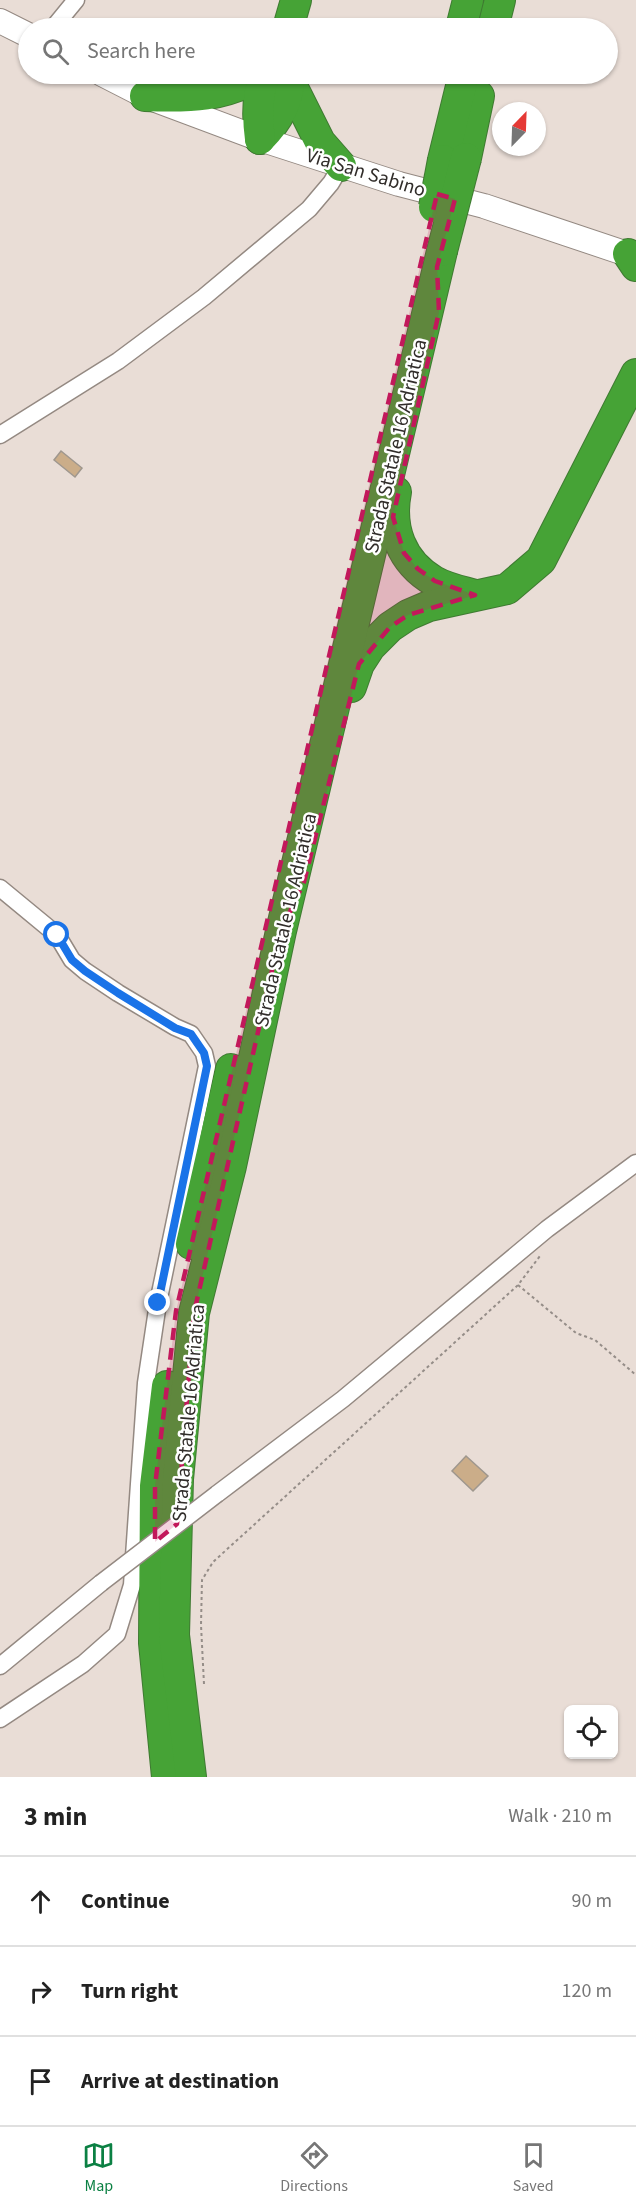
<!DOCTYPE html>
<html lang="en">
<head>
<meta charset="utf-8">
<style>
	body { margin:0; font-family:"Source Sans 3",sans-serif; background:#f6f6f6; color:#222 }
	.controls { position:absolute; right:18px; bottom:18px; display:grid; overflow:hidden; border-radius:9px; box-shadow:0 2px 4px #0004 }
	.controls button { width:54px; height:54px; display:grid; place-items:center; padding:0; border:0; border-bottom:2px solid #e0e0e0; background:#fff; color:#222; font:30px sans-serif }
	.compass { position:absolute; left:492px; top:102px; width:54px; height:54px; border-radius:50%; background:#fff; box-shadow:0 2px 4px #0004; rotate:23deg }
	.stop { position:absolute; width:18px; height:18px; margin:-14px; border:4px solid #1a73e8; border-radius:50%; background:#fff }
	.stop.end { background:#1a73e8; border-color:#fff; box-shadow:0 2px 6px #0008 }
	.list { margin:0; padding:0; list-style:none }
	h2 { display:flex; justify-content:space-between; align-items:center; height:78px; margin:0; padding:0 24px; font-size:26px }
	h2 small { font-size:20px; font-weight:400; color:#767676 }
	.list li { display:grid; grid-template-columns:39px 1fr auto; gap:18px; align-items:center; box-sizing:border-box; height:90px; padding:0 24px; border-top:2px solid #e0e0e0 }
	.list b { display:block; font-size:22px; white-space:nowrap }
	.list em { font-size:20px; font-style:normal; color:#767676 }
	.icon { flex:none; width:33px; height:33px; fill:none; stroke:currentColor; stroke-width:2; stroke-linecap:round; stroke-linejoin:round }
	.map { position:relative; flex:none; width:636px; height:1777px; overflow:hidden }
	.search { position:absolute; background:#fff; box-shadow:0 2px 4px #0004; left:18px; right:18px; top:18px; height:66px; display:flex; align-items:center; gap:15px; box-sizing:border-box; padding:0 21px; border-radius:33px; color:#767676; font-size:22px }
	.sheet { height:348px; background:#fff }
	nav { display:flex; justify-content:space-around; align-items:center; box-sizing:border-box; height:84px; border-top:2px solid #e0e0e0; background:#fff; font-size:16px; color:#767676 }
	nav a { display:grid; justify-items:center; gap:3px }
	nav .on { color:#0b8043 }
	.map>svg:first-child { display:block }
	.building { fill:#cbad89; stroke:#9f978e; stroke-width:1.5 }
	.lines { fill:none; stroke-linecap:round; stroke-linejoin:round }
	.street-casing { stroke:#948982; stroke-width:19 }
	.secondary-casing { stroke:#948982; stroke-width:26 }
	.highway-casing { stroke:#3f7a32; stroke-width:32 }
	.path { stroke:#958d88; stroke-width:2; stroke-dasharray:3 3; stroke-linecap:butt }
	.street { stroke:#fff; stroke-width:16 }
	.secondary { stroke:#fff; stroke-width:24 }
	.highway { stroke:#46a336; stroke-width:30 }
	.street-bridge-casing { stroke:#948982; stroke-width:19; stroke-linecap:butt }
	.highway-bridge-casing { stroke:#3f7a32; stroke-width:32; stroke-linecap:butt }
	.street-bridge { stroke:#fff; stroke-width:16 }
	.highway-bridge { stroke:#46a336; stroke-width:30 }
	.route { stroke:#1a73e8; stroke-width:8 }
	.marked { fill:#c2185b; fill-opacity:0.2; stroke:#c2185b; stroke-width:4.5; stroke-dasharray:12 8; stroke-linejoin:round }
	.labels { text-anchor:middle; stroke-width:5; stroke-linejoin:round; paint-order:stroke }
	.street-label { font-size:20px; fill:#312d2a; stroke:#fff }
</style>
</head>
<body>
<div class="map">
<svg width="636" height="1777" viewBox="0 0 636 1777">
	<rect width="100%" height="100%" fill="#e9ddd6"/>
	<g class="building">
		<path d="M 61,451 L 82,468 L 75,477 L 54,460 Z"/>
		<path d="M 466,1456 L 488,1476 L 473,1491 L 452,1471 Z"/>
	</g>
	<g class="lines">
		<defs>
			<g id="street">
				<path d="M 53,28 L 76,0"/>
				<path d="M 0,435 L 118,361 L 204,297 L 309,209 L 331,183 L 341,166"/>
				<path d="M 0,888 L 57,935 L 72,960 L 85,971 L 118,993 L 175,1027 L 191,1034 L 204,1053 L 207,1066 L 158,1303 L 146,1383 L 132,1585 L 117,1634 L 83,1664 L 0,1719"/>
				<path d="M 217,1494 L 343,1399 L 547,1229 L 636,1163"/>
				<path d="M 0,1666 L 101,1583"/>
			</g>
			<g id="secondary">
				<path d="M 0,21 L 28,35"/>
				<path d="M 102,74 L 145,96 L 260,139 L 399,184 L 484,206 L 636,257"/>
			</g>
			<g id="highway">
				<path d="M 288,28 L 296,0"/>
				<path d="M 461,28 L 468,0"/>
				<path d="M 493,28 L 500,0"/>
				<path d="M 289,80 L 320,142 L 341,166"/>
				<path d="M 145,96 C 190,98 224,97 263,74"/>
				<path d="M 260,139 C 277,122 291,99 289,74"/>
				<path d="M 260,139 C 257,117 257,94 265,74"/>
				<path d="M 466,158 L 479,96"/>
				<path d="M 443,160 L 464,74"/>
				<path d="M 628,254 L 636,266"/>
				<path d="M 396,492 C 389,528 401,562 434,581 C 446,588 461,591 475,595"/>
				<path d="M 351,687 L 359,664 L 370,647 L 390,627 L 408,615 L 429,606 L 507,589 L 541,560 L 636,374"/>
				<path d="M 191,1244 L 231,1069"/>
				<path d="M 167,1386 L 155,1486 L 154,1643 L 167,1777"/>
				<path d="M 191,1777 L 174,1635 L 178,1479 L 194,1313 L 231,1166 L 281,931 L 442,251"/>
			</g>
		</defs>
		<use href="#street" class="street-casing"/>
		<use href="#secondary" class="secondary-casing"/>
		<use href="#highway" class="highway-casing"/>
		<g class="path">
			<path d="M 518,1285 L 576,1333 L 595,1340 L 636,1375"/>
			<path d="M 204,1684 L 201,1625 L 202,1580 L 213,1562 L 518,1285 L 540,1256"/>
		</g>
		<use href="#street" class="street"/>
		<use href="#secondary" class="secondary"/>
		<use href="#highway" class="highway"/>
		<defs>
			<path id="street-bridge" d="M 101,1583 L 217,1494"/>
			<g id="highway-bridge">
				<path d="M 434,207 L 443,160"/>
				<path d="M 442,251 L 466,158"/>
			</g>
		</defs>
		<use href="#street-bridge" class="street-bridge-casing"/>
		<use href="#highway-bridge" class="highway-bridge-casing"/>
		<use href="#street-bridge" class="street-bridge"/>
		<use href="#highway-bridge" class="highway-bridge"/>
	</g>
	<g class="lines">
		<path class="route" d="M 57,935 L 72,960 L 85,971 L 118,993 L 175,1028 L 191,1034 L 204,1053 L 207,1066 L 158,1303"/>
	</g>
	<path class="marked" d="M 437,194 L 455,199 L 437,267 L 439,312 L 393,517 L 404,553 L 418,569 L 435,581 L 475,595 L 408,615 L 390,627 L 359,664 L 304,882 L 281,931 L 194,1313 L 177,1524 L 155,1542 L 155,1486 L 176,1311 Z"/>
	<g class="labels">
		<g class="street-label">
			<text transform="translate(366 172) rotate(17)" y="7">Via San Sabino</text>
			<text transform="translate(395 446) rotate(-77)" y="7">Strada Statale 16 Adriatica</text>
			<text transform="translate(285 920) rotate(-77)" y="7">Strada Statale 16 Adriatica</text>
			<text transform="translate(188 1413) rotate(-85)" y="7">Strada Statale 16 Adriatica</text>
		</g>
	</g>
</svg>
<div class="controls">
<button><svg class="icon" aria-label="locate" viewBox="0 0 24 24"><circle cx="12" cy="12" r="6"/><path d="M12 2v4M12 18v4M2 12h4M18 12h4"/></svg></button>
</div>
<svg class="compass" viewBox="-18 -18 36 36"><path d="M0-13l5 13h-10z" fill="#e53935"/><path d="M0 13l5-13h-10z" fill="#767676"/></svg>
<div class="stop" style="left:57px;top:935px"></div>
<div class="stop end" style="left:158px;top:1303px"></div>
<div class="search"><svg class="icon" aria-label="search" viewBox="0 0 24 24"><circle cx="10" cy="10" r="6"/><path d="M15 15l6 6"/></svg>Search here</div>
</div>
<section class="sheet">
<h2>3 min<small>Walk · 210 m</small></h2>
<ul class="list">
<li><svg class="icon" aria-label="ahead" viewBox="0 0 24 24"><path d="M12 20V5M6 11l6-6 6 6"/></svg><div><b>Continue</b></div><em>90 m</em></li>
<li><svg class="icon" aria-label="right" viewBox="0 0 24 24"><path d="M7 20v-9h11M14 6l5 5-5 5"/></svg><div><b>Turn right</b></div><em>120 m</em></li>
<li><svg class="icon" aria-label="arrive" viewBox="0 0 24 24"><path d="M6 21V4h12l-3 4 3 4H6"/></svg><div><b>Arrive at destination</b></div></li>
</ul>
</section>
<nav>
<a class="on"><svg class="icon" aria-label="map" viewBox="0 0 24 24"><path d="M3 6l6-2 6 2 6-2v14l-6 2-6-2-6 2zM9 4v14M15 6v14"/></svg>Map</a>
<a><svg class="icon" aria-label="directions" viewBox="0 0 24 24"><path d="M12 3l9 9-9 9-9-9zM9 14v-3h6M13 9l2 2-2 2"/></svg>Directions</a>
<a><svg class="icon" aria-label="saved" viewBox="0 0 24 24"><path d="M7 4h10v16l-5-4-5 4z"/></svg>Saved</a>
</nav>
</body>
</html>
